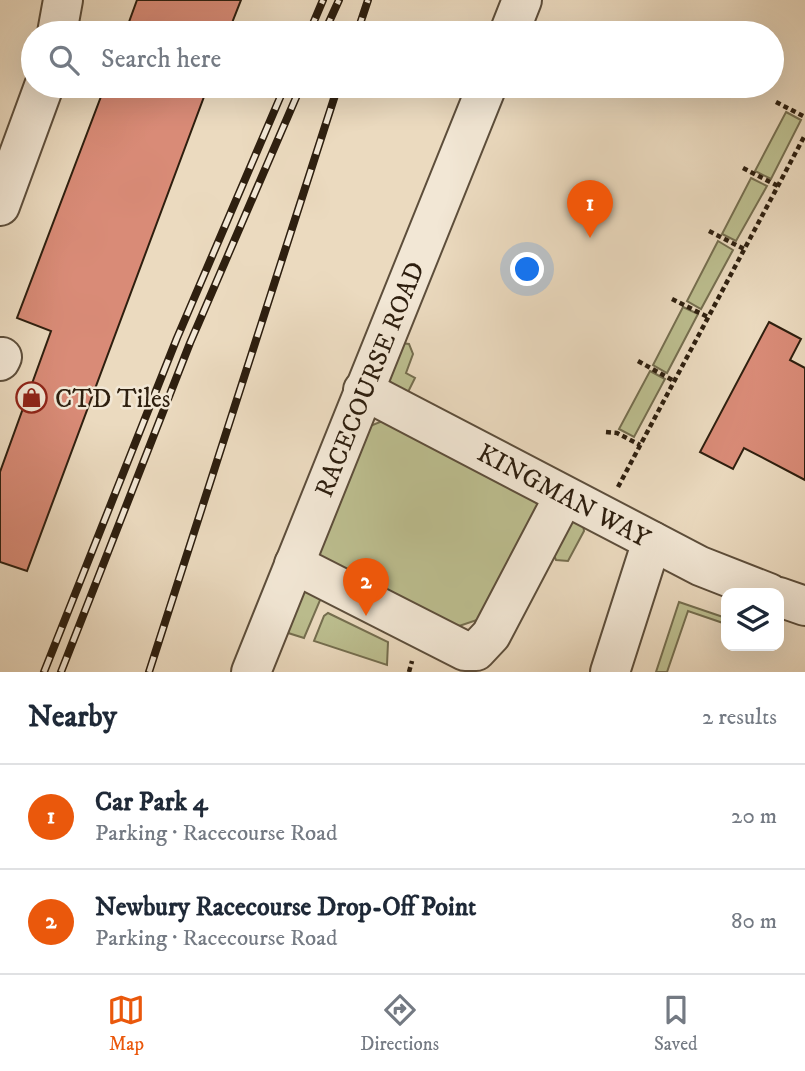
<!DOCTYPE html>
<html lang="en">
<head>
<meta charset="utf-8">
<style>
	body { margin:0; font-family:"IM FELL DW Pica",serif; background:#f2f2f3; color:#1f2937 }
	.controls { position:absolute; right:21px; bottom:21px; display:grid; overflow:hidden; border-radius:14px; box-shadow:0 7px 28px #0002 }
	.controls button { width:63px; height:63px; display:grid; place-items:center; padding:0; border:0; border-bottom:2px solid #e0e1e3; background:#fff; color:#1f2937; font:35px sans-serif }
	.you { position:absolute; left:528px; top:270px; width:24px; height:24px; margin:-18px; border:5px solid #fff; border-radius:50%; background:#1a73e8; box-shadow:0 0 0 10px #1a73e833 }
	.badge { display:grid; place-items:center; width:46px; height:46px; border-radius:50%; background:#ea580c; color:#fff; font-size:23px; font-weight:700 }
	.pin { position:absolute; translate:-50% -58px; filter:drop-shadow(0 2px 4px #0008) }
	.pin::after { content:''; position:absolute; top:37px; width:24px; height:21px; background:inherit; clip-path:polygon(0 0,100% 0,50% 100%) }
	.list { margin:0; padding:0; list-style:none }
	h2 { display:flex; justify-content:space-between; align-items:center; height:91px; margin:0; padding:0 28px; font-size:30px }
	h2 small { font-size:23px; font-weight:400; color:#747a83 }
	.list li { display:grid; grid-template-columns:46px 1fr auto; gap:21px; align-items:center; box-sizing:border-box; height:105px; padding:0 28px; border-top:2px solid #e0e1e3 }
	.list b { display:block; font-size:26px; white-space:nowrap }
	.list p { margin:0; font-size:23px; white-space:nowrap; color:#747a83 }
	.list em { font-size:23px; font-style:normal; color:#747a83 }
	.icon { flex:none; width:38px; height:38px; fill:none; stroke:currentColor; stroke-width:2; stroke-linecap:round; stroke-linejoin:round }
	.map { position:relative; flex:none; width:805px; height:672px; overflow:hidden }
	.search { position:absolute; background:#fff; box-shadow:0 7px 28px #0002; left:21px; right:21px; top:21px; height:77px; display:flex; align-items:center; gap:18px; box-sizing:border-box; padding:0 24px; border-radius:38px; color:#747a83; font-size:26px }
	.sheet { height:301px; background:#fff }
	nav { display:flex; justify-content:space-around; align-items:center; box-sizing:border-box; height:98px; border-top:2px solid #e0e1e3; background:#fff; font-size:19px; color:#747a83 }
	nav a { display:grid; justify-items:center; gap:4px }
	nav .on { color:#ea580c }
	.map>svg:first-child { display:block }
	.green { fill:#bcbe8f; stroke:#756e4f; stroke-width:2 }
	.building { fill:#d98b77; stroke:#2e1f0f; stroke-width:2 }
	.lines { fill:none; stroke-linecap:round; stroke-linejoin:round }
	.minor-casing { stroke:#5d4e3b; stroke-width:42 }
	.path { stroke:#2e1f0f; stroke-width:4.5; stroke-dasharray:5 3.5; stroke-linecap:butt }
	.minor { stroke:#f2e7d5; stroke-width:38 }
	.rail-casing { stroke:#2e1f0f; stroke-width:8 }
	.rail { stroke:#f2e7d5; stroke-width:5; stroke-dasharray:16; stroke-linecap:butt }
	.labels { text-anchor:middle; stroke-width:5; stroke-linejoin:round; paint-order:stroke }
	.street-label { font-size:26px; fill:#2e1f0f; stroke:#f2e7d5 }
	.poi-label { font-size:26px; fill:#2e1f0f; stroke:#f2e7d5; text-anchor:start }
</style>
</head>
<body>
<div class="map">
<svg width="805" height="672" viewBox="0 0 805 672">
	<rect width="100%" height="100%" fill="#ebdabf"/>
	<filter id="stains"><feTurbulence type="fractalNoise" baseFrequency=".00286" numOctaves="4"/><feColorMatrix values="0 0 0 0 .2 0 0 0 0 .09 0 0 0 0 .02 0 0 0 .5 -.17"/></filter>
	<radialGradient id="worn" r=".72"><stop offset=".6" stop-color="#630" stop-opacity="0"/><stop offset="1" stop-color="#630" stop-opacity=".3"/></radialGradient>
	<g class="green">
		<path d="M 786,112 L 801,120 L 771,179 L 755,171 Z"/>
		<path d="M 751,178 L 767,186 L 736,241 L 722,234 Z"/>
		<path d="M 718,241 L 733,250 L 701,309 L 687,301 Z"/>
		<path d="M 683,307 L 698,314 L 667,373 L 653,365 Z"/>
		<path d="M 401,343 L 409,344 L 413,354 L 406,373 L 415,378 L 406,396 L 395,389 L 388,378 Z"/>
		<path d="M 650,371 L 665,379 L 634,437 L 619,429 Z"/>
		<path d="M 380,422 L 391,422 L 531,496 L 537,504 L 539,515 L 480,619 L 459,626 L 459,634 L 315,553 L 370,426 Z"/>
		<path d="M 565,518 L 583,524 L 584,531 L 568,561 L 556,560 L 550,547 Z"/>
		<path d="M 307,589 L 321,598 L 304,638 L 285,632 L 300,593 Z"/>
		<path d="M 679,602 L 726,618 L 726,624 L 688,611 L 667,672 L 656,672 Z"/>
		<path d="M 328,613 L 388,642 L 387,665 L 314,641 L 324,616 Z"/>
	</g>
	<g class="building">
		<path d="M 137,0 L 241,0 L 228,33 L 125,33 Z"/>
		<path d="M 105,86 L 208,86 L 27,571 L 0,562 L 0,472 L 51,331 L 17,318 Z"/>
		<path d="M 769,322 L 801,339 L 790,360 L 805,368 L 805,480 L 744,448 L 733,469 L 700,452 Z"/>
	</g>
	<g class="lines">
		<defs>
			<g id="minor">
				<path d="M 57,33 L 63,0"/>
				<path d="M 509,33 L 522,0"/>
				<path d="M 0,206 L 44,86"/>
				<path d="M 0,361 L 2,357"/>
				<path d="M 363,390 L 700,566 L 769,593"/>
				<path d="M 294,564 L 465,651 L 476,651 L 491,635 L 564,496"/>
				<path d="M 779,597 L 805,606"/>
				<path d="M 251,672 L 487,86"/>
				<path d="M 610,672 L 652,541"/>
			</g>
		</defs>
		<use href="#minor" class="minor-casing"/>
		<g class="path">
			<path d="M 776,102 L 805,117"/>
			<path d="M 743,168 L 778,186"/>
			<path d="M 709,231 L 744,249"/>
			<path d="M 672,299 L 708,317"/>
			<path d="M 638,361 L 674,381"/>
			<path d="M 606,432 L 617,433 L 640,445"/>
			<path d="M 618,487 L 805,135"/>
			<path d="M 409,672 L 412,661"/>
		</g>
		<use href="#minor" class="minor"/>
		<defs>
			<g id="rail">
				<path d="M 309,33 L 323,0"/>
				<path d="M 324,33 L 339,0"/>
				<path d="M 357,33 L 368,0"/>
				<path d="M 44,672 L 177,338 L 285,86"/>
				<path d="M 61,672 L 190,343 L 301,86"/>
				<path d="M 149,672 L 338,86"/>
			</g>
		</defs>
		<use href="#rail" class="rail-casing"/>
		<use href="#rail" class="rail"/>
	</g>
	<defs>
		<symbol id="shop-ring" viewBox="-11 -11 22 22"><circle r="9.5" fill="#f2e7d5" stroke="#8f2418" stroke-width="1.5"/><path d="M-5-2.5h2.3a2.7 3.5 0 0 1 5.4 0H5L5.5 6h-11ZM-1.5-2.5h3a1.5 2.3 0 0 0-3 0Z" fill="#8f2418"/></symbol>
	</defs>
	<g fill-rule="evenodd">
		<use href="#shop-ring" x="14" y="380" width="35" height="35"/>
	</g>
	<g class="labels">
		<g class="street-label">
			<text transform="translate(369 379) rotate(-68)" y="9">RACECOURSE ROAD</text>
			<text transform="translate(564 495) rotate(28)" y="9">KINGMAN WAY</text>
		</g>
		<g class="poi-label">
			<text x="55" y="407">CTD Tiles</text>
		</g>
	</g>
	<rect width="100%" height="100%" filter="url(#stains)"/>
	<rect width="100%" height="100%" fill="url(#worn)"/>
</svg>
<div class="controls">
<button><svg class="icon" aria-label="layers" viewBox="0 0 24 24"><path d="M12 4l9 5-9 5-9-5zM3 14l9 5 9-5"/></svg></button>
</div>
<div class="you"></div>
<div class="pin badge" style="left:590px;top:238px">1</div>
<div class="pin badge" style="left:366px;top:616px">2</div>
<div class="search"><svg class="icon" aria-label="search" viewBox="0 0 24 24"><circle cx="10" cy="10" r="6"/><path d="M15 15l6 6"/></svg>Search here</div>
</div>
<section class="sheet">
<h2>Nearby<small>2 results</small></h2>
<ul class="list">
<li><span class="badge">1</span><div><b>Car Park 4</b><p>Parking · Racecourse Road</p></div><em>20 m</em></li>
<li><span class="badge">2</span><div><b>Newbury Racecourse Drop-Off Point</b><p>Parking · Racecourse Road</p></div><em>80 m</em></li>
</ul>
</section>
<nav>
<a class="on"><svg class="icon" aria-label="map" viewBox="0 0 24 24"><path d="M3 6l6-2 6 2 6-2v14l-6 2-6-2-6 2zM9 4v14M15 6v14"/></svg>Map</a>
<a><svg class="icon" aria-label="directions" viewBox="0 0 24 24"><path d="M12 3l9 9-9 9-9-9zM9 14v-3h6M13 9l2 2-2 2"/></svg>Directions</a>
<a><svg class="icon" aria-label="saved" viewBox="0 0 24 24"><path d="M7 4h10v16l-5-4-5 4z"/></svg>Saved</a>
</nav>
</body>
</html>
